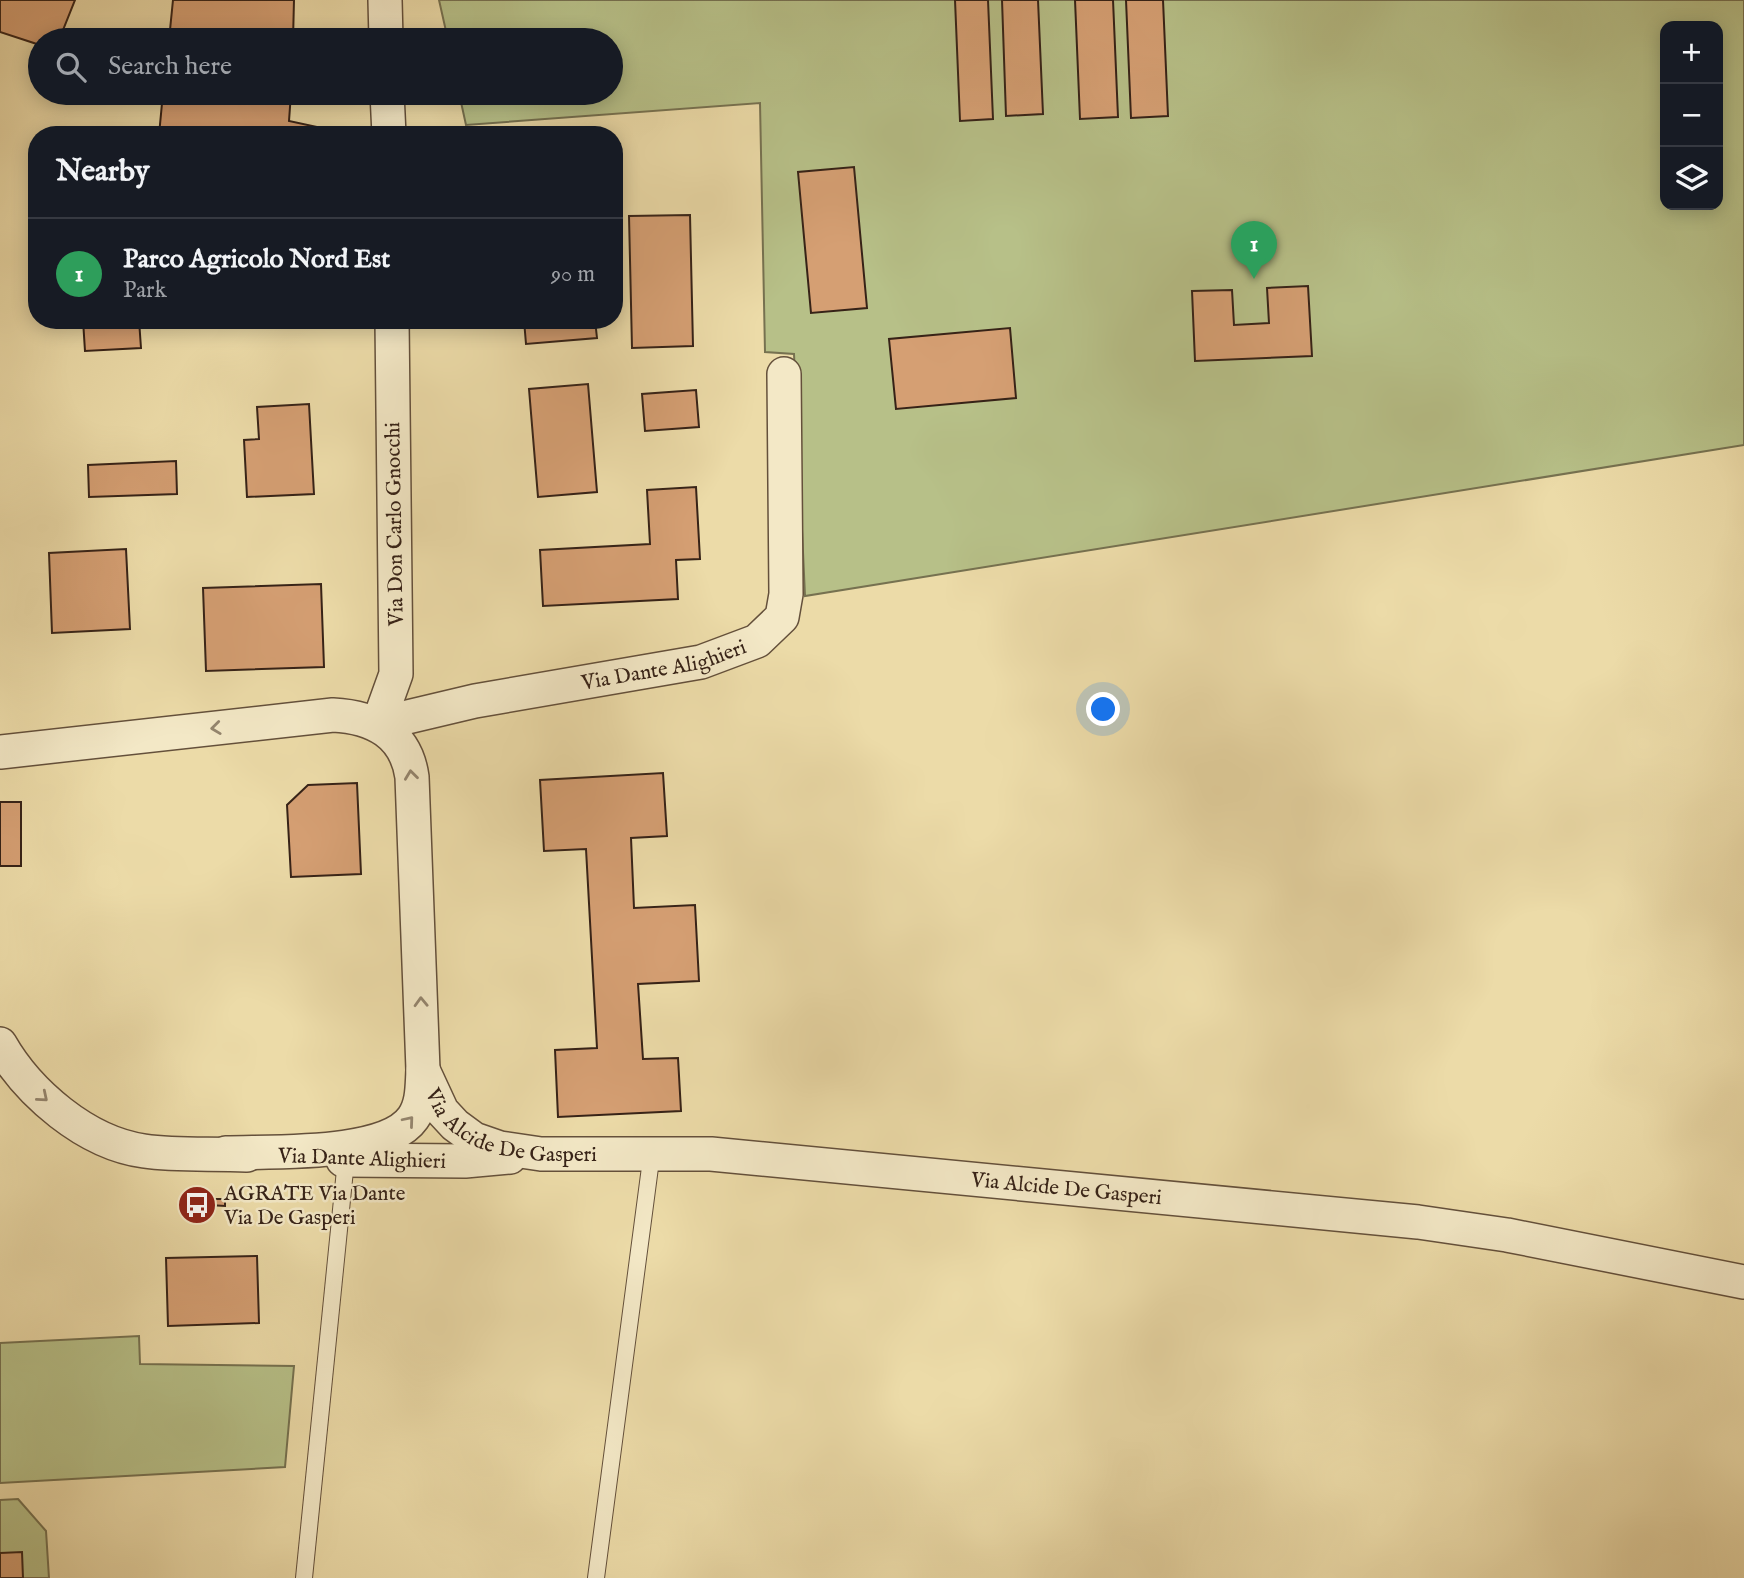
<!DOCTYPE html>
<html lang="en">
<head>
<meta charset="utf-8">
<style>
	body { margin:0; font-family:"IM FELL English",serif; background:#20242c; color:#f1f3f6 }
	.controls { position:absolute; right:21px; top:21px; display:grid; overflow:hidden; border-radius:14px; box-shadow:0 4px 18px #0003 }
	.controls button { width:63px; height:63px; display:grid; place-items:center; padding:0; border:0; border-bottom:2px solid #363941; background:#171b24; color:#f1f3f6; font:35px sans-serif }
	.you { position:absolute; left:1104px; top:710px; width:24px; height:24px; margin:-18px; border:5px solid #fff; border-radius:50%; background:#1a73e8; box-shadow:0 0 0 10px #1a73e833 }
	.badge { display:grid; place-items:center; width:46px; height:46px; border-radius:50%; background:#c59692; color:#fff; font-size:23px; font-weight:700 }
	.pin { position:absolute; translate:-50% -58px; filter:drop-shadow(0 2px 4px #0008) }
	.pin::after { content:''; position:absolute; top:37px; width:24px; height:21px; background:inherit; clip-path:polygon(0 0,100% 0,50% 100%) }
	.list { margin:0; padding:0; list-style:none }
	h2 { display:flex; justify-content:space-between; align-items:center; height:91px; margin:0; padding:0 28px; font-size:30px }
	h2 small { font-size:23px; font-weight:400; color:#9ea1a6 }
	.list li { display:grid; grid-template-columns:46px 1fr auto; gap:21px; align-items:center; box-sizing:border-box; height:112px; padding:0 28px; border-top:2px solid #363941 }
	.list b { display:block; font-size:26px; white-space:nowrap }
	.list p { margin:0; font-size:23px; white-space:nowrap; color:#9ea1a6 }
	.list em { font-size:23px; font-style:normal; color:#9ea1a6 }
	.icon { flex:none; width:38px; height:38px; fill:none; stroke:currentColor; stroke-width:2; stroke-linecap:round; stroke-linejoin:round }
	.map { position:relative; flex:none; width:1744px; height:1578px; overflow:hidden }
	.search { position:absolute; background:#171b24; box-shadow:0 4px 18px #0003; left:28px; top:28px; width:595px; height:77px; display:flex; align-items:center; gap:18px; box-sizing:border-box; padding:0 24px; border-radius:38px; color:#9ea1a6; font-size:26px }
	.panel { position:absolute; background:#171b24; box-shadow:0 4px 18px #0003; left:28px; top:126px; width:595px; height:203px; border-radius:28px }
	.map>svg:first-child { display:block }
	.green { fill:#b7c088; stroke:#767150; stroke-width:2; fill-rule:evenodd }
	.building { fill:#d59f73; stroke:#362217; stroke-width:2 }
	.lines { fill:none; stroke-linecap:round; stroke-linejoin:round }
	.service-casing { stroke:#64503b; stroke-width:18 }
	.minor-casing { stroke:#64503b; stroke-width:36 }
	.service { stroke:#f3e8c6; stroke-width:16 }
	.minor { stroke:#f3e8c6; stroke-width:33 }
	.oneway { stroke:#94856e }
	.labels { text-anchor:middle; stroke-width:5; stroke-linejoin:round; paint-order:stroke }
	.street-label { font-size:21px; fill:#362217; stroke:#f3e8c6 }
	.poi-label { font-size:21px; fill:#362217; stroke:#f3e8c6; text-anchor:start }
</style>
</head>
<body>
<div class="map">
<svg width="1744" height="1578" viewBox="0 0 1744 1578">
	<rect width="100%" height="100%" fill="#ecdba8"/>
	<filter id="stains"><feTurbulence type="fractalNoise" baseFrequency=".00286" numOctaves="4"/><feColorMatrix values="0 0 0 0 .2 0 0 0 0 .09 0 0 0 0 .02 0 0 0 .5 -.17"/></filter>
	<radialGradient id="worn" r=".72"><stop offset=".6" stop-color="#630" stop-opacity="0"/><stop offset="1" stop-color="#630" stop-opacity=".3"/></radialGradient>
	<g class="green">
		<path d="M 439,0 L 1744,0 L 1744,445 L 805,596 L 794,354 L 765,352 L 760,103 L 466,125 L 459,93 L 611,93 L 611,40 L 448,40 ZM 1665,26 L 1718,26 L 1718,205 L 1665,205 Z"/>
		<path d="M 139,1336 L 140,1364 L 294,1366 L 285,1467 L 0,1483 L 0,1343 Z"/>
		<path d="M 18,1499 L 46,1531 L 49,1578 L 0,1578 L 0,1500 Z"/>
	</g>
	<g class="building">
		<path d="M 0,0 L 75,0 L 59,40 L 40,40 L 40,45 L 0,32 Z"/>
		<path d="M 173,0 L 294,0 L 293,40 L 169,40 Z"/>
		<path d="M 955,0 L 988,0 L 993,119 L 960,121 Z"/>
		<path d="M 1002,0 L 1038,0 L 1043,114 L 1006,116 Z"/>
		<path d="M 1075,0 L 1113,0 L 1118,117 L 1080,119 Z"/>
		<path d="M 1126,0 L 1163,0 L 1168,116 L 1131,118 Z"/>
		<path d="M 163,93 L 291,93 L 289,121 L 331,130 L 330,135 L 159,135 Z"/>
		<path d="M 854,167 L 867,308 L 811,313 L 798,172 Z"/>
		<path d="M 690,215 L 693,346 L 632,348 L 629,216 Z"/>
		<path d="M 1308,286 L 1312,356 L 1195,361 L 1192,291 L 1232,290 L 1234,325 L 1269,323 L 1267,288 Z"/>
		<path d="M 83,320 L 139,320 L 141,348 L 85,351 Z"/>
		<path d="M 524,320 L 595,320 L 597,338 L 526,344 Z"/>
		<path d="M 1010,328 L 1016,398 L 896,409 L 889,339 Z"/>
		<path d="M 588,384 L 597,492 L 538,497 L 529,389 Z"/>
		<path d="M 696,390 L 699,427 L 645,431 L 642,394 Z"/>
		<path d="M 309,404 L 314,494 L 247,497 L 244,440 L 259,439 L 257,407 Z"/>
		<path d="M 176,461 L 177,494 L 89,497 L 88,465 Z"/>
		<path d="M 696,487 L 700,559 L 676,560 L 678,599 L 543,606 L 540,550 L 650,544 L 647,490 Z"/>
		<path d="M 126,549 L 130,629 L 52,633 L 49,553 Z"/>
		<path d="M 321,584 L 324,667 L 206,671 L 203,588 Z"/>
		<path d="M 663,773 L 667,836 L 631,838 L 634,908 L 695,905 L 699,981 L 638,984 L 643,1059 L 678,1058 L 681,1111 L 558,1117 L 555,1050 L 597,1048 L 586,849 L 544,851 L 540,780 Z"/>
		<path d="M 357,783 L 361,874 L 291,877 L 287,805 L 308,785 Z"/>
		<rect x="0" y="802" width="21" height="64"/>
		<path d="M 209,1199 L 225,1199 L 225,1206 L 209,1205 Z"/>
		<path d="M 257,1256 L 259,1323 L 168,1326 L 166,1258 Z"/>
		<path d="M 22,1552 L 23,1578 L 0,1578 L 0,1553 Z"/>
	</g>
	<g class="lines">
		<defs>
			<g id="service">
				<path d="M 304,1578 L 346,1160"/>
				<path d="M 596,1578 L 652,1152"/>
			</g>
			<g id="minor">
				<path d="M 385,0 L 386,40"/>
				<path d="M 387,93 L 389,135"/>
				<path id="s1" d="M 378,724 L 475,701 L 701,662 L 757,641 L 782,617 L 786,594 L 784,374"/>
				<path d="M 378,724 L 396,674 L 392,320"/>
				<path d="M 0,752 L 333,715 C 374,717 406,734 412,777 L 423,1070 C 422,1086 423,1104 413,1118 C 386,1157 271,1151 226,1153"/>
				<path d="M 0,1044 C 28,1093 86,1143 144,1151 C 178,1156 213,1153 247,1155"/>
				<path id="s2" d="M 423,1070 L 442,1111 L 455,1125 L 474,1139 L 500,1148 L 541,1154 L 711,1154 L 1418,1222 L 1507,1235 L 1744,1282"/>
				<path d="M 343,1160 L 465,1161 L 510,1157"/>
			</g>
		</defs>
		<use href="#service" class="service-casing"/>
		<use href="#minor" class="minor-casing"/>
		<use href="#service" class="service"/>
		<use href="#minor" class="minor"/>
	</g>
	<defs><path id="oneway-chevron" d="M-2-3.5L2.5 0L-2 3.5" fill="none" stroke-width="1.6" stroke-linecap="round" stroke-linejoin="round" transform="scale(1.75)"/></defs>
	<g class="oneway">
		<use href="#oneway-chevron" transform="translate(216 728) rotate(173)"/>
		<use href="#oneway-chevron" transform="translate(411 775) rotate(-97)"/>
		<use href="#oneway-chevron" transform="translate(421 1002) rotate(-92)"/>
		<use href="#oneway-chevron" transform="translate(43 1097) rotate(40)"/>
		<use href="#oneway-chevron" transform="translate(409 1121) rotate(-50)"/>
	</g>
	<defs>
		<symbol id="bus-disc" viewBox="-11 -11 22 22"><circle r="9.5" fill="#8f2418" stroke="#f3e8c6"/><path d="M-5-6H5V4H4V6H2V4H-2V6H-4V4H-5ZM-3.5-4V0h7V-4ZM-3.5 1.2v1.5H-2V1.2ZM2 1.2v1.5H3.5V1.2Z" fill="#fff"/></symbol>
	</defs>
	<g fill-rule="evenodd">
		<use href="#bus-disc" x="175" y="1183" width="44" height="44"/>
	</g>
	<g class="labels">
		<g class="street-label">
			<text transform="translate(394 524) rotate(-91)" y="7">Via Don Carlo Gnocchi</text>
			<text dy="7" stroke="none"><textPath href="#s1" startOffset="292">Via Dante Alighieri</textPath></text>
			<text dy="7" stroke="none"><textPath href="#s2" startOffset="117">Via Alcide De Gasperi</textPath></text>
			<text transform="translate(362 1158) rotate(2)" y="7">Via Dante Alighieri</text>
			<text dy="7" stroke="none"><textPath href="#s2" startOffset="684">Via Alcide De Gasperi</textPath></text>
		</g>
		<g class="poi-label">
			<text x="224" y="1200">AGRATE Via Dante<tspan x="224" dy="24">Via De Gasperi</tspan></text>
		</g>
	</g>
	<rect width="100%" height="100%" filter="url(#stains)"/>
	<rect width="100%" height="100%" fill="url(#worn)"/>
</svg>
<div class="controls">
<button>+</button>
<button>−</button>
<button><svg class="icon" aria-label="layers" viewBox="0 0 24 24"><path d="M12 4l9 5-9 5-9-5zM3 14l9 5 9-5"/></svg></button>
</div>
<div class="you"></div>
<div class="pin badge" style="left:1254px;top:279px;background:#2e9e5b">1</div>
<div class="search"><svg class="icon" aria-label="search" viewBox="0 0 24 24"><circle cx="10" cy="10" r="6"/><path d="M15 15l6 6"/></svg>Search here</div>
<section class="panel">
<h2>Nearby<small></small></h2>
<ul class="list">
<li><span class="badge" style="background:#2e9e5b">1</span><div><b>Parco Agricolo Nord Est</b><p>Park</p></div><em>90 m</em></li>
</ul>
</section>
</div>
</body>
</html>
